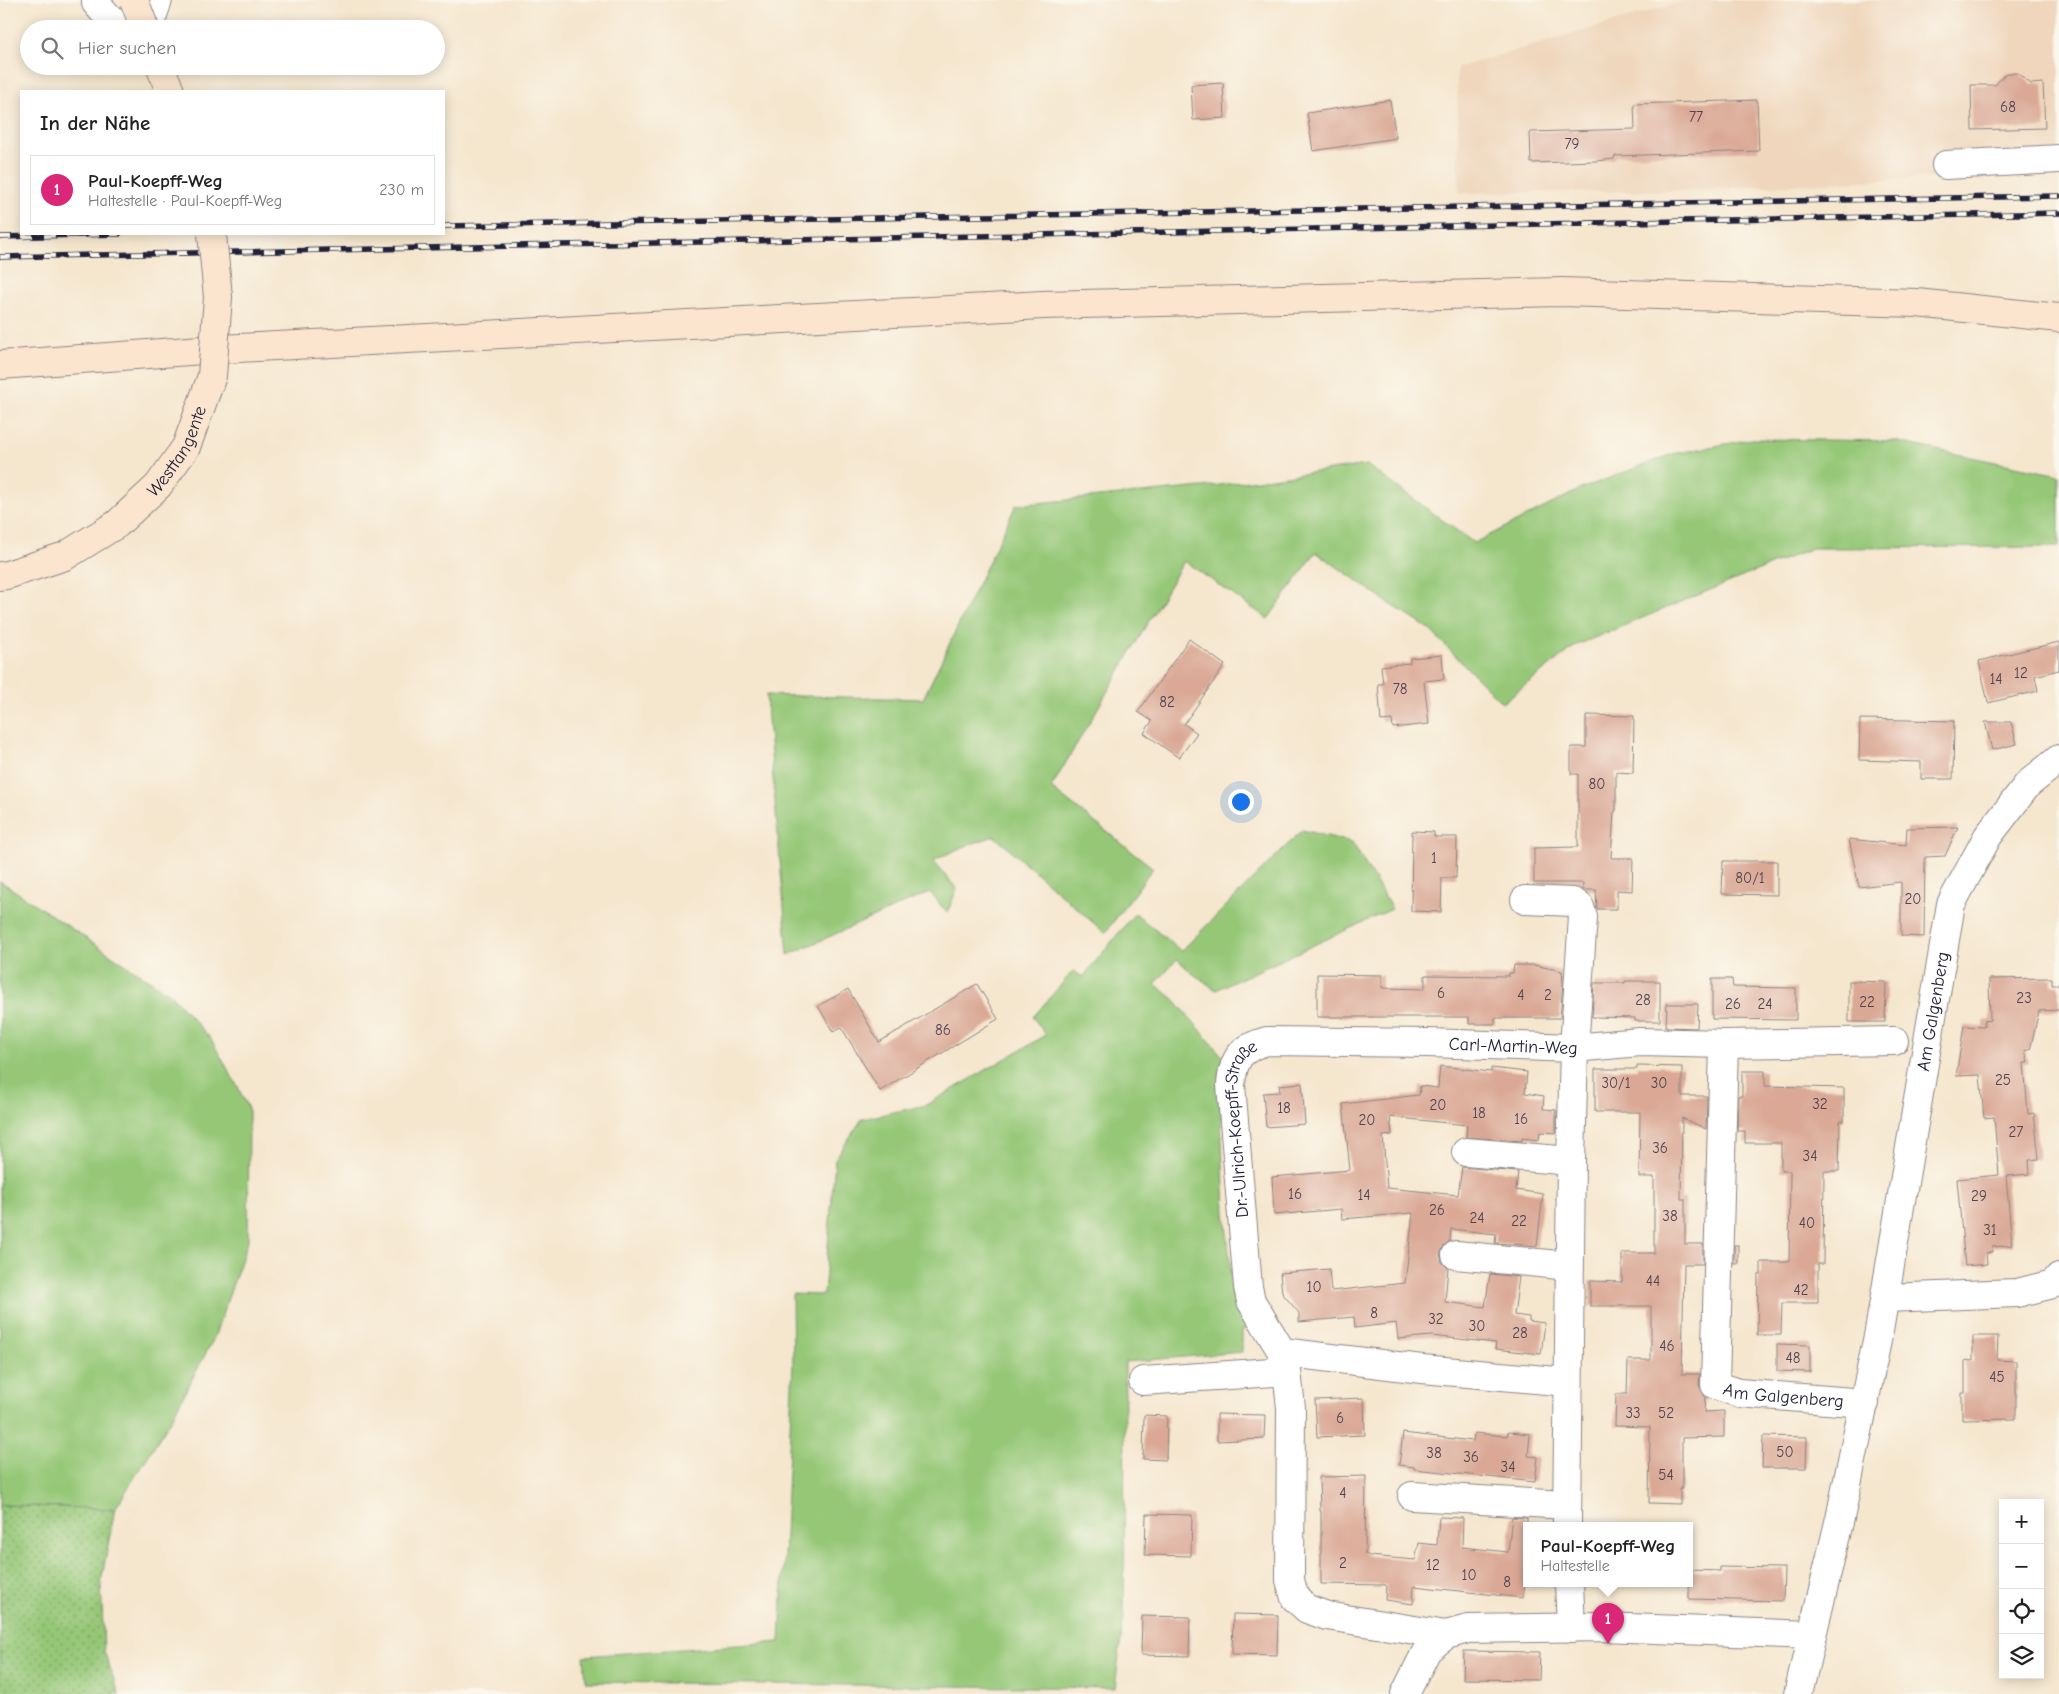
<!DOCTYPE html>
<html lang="de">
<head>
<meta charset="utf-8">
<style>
	body { margin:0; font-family:"Comic Neue",sans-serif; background:#f2f2f2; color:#222 }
	.controls { position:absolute; right:15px; bottom:15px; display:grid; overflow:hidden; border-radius:0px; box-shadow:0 2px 12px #0003 }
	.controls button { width:45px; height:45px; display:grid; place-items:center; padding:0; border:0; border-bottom:1px solid #e0e0e0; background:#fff; color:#222; font:25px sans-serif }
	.you { position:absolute; left:1240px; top:801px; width:18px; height:18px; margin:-12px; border:4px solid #fff; border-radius:50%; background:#1a73e8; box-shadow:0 0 0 8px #1a73e833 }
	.badge { display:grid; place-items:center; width:32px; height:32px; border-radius:50%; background:#db2777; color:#fff; font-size:16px; font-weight:700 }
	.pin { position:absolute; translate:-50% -41px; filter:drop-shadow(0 1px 2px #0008) }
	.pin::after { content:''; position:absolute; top:26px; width:18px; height:15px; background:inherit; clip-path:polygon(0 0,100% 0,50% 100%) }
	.popup { position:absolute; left:1523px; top:1522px; width:170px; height:65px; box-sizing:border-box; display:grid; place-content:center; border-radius:0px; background:#fff; filter:drop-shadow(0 1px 4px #0005); font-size:16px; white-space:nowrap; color:#767676 }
	.popup b { font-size:19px; color:#222 }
	.popup::after { content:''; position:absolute; left:50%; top:100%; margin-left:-10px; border:10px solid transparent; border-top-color:#fff }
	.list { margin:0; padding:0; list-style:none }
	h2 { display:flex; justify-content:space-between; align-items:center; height:65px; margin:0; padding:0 20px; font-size:21px }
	h2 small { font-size:16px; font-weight:400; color:#767676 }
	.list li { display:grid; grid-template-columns:32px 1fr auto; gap:15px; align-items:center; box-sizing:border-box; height:70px; margin:0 10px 10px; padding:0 10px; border:1px solid #e0e0e0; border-radius:0px }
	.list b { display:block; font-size:19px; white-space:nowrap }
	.list p { margin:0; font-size:16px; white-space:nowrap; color:#767676 }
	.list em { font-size:16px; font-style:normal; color:#767676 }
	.icon { flex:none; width:28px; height:28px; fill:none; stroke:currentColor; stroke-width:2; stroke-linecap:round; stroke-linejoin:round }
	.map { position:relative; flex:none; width:2059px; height:1694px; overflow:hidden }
	.search { position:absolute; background:#fff; box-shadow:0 2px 12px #0003; left:20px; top:20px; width:425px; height:55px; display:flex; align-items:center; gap:12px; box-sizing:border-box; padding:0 18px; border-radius:28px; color:#767676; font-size:19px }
	.panel { position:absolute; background:#fff; box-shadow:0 2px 12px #0003; left:20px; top:90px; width:425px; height:145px; border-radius:0px }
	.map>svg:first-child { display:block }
	.built { fill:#efd6bc }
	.grass { fill:#95c777; stroke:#5c7459 }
	.garden { fill:url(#garden-dots); stroke:#5c7459 }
	.building { fill:#daa895 }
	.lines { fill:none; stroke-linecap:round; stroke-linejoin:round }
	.street-casing { stroke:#8c8484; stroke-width:30 }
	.secondary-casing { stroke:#8c8484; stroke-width:30 }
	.street { stroke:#fff; stroke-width:28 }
	.secondary { stroke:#fbe5cf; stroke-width:28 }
	.rail-casing { stroke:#22223b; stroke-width:5.5 }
	.rail { stroke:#fbf7ec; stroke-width:4; stroke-dasharray:11; stroke-linecap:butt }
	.secondary-bridge-casing { stroke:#8c8484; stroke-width:30; stroke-linecap:butt }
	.secondary-bridge { stroke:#fbe5cf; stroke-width:28 }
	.labels { text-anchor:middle; stroke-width:4; stroke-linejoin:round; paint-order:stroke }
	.number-label { font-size:15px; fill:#504452 }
	.street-label { font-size:18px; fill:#22223b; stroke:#fbf7ec }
</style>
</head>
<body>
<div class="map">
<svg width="2059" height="1694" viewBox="0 0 2059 1694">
	<defs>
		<pattern id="garden-dots" width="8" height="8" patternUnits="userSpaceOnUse" patternTransform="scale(1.25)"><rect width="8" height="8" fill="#95c777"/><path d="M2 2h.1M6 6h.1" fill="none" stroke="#79a163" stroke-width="1.8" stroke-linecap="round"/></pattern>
	</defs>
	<rect width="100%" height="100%" fill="#fbf7ec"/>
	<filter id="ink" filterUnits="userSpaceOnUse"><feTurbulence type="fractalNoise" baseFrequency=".02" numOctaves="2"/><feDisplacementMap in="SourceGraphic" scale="10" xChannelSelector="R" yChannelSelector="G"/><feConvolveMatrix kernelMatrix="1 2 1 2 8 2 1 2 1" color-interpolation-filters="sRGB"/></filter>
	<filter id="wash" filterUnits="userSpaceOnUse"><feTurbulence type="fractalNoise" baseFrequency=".0096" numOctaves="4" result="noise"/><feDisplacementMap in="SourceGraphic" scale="20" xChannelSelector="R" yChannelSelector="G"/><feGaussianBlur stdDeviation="1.12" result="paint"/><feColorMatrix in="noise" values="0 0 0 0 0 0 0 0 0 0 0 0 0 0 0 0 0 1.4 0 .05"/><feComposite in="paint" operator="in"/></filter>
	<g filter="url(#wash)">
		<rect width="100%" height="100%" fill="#f5e6ce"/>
		<path class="built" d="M 1688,0 L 2059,0 L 2059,171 L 1674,191 L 1459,193 L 1457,68 Z"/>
		<g class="grass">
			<path d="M 1752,439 L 1893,441 L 2059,475 L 2059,547 L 1812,548 L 1577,645 L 1502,703 L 1429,629 L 1384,600 L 1316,552 L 1268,619 L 1184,561 L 1051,788 L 1153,868 L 1105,933 L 994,836 L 960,848 L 933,861 L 957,889 L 947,913 L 930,892 L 788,955 L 766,695 L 923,699 L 1016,505 L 1213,486 L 1367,465 L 1474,543 L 1583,488 L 1673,454 Z"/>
			<path d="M 1302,830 L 1352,842 L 1392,909 L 1216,990 L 1192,973 L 1177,959 L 1155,984 L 1174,999 L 1224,1058 L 1219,1073 L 1225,1213 L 1234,1300 L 1250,1321 L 1242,1332 L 1242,1352 L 1125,1362 L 1124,1614 L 1115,1688 L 586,1682 L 584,1656 L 780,1642 L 793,1365 L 792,1294 L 824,1295 L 835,1159 L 862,1119 L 926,1105 L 1046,1035 L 1033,1017 L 1073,971 L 1083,977 L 1135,913 L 1181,951 Z"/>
			<path d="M 0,881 L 170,994 L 210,1038 L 238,1087 L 249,1111 L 248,1241 L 214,1338 L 171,1419 L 115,1509 L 0,1505 Z"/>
		</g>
		<path class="garden" d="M 0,1505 L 115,1509 L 101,1582 L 104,1651 L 119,1694 L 0,1694 Z"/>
		<g id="blocks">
			<g class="building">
				<path d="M 2006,73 L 2018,73 L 2031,84 L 2043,83 L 2045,128 L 1972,130 L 1971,85 L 1995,85 Z"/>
				<path d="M 1223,83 L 1225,118 L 1193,120 L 1191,85 Z"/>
				<path d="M 1390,100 L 1396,138 L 1313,151 L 1307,113 Z"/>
				<path d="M 1757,100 L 1759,151 L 1615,156 L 1614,159 L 1596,161 L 1531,163 L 1530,132 L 1635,129 L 1634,104 Z"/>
				<path d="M 1189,639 L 1225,665 L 1184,724 L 1197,733 L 1179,758 L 1144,733 L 1152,721 L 1138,712 Z"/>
				<path d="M 2059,642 L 2059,670 L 2035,676 L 2038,691 L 1988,703 L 1979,661 Z"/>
				<path d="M 1442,655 L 1444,679 L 1424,681 L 1429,724 L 1393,728 L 1392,720 L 1381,721 L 1378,684 L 1383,684 L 1381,666 L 1410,663 L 1410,658 Z"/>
				<path d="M 1586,715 L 1634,716 L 1633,773 L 1616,772 L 1616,811 L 1614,812 L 1611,858 L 1633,858 L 1632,891 L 1617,890 L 1617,909 L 1597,909 L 1596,890 L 1583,890 L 1583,883 L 1534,883 L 1534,848 L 1578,847 L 1578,774 L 1571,774 L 1571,747 L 1586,747 Z"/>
				<path d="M 1860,719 L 1954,721 L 1953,779 L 1921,779 L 1921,762 L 1859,760 Z"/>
				<path d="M 1985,722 L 2011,722 L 2017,744 L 1992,750 Z"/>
				<path d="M 1958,827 L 1945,856 L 1925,857 L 1924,937 L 1901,936 L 1901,882 L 1859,887 L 1849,839 L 1906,845 L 1907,828 Z"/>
				<path d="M 1412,831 L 1434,832 L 1434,837 L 1457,837 L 1456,878 L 1442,878 L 1441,912 L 1411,911 Z"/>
				<path d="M 1723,861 L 1777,861 L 1777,895 L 1722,894 Z"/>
				<path d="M 1514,965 L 1534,965 L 1562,971 L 1563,983 L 1560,1018 L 1495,1018 L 1495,1024 L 1469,1024 L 1469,1017 L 1317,1017 L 1317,974 L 1382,975 L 1382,988 L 1425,989 L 1425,975 L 1509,976 L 1509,973 L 1513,973 Z"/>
				<path d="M 2052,978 L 2052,985 L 2059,985 L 2059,1010 L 2039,1011 L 2030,1050 L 2025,1050 L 2028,1063 L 2024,1063 L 2028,1114 L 2034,1113 L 2039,1159 L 2029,1160 L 2030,1174 L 2006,1176 L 2012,1245 L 1992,1247 L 1992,1252 L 1986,1253 L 1987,1264 L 1965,1266 L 1957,1179 L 1999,1175 L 1994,1117 L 1984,1118 L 1980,1075 L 1956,1076 L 1964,1026 L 1984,1027 L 1984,1021 L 1990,1020 L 1989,979 Z"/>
				<path d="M 1712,979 L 1732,979 L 1733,987 L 1796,988 L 1796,1020 L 1712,1019 Z"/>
				<path d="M 1625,981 L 1660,981 L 1660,1021 L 1635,1021 L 1635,1018 L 1592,1017 L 1594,983 L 1625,983 Z"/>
				<path d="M 1849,981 L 1886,982 L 1885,1022 L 1849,1022 Z"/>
				<path d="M 977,984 L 998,1019 L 880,1091 L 841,1027 L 833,1032 L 818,1006 L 848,989 L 879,1042 Z"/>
				<path d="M 1667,1004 L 1698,1004 L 1697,1028 L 1666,1027 Z"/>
				<path d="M 1440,1066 L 1491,1072 L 1491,1068 L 1527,1072 L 1525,1093 L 1544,1096 L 1543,1109 L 1556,1110 L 1556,1133 L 1540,1132 L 1539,1140 L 1522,1138 L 1522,1141 L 1466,1137 L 1467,1125 L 1390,1117 L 1392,1135 L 1383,1136 L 1387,1188 L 1458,1195 L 1462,1167 L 1518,1172 L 1516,1190 L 1543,1194 L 1537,1246 L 1495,1243 L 1496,1234 L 1451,1229 L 1450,1241 L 1444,1246 L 1440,1254 L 1442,1262 L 1448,1268 L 1445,1302 L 1485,1307 L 1490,1274 L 1519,1277 L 1514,1315 L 1529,1317 L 1529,1321 L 1545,1323 L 1541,1354 L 1495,1349 L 1496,1343 L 1431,1336 L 1398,1339 L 1396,1323 L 1355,1328 L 1354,1317 L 1299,1322 L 1299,1313 L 1282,1293 L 1280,1273 L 1329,1269 L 1331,1291 L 1405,1283 L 1413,1213 L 1342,1219 L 1341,1209 L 1274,1215 L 1272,1177 L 1350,1170 L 1343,1104 L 1419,1095 L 1420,1086 L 1438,1088 Z"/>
				<path d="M 1637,1066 L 1682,1067 L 1682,1096 L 1707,1096 L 1706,1129 L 1682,1118 L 1681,1199 L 1685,1199 L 1685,1244 L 1703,1244 L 1703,1264 L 1684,1264 L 1682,1374 L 1700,1374 L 1699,1385 L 1705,1396 L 1704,1412 L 1724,1411 L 1724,1437 L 1682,1438 L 1682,1489 L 1680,1489 L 1680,1504 L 1649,1503 L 1650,1427 L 1615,1426 L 1616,1394 L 1627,1394 L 1628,1360 L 1651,1360 L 1651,1306 L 1590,1306 L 1590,1281 L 1622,1282 L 1622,1253 L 1654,1253 L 1654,1177 L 1639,1177 L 1640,1112 L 1595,1112 L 1595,1069 L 1637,1069 Z"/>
				<path d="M 1742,1071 L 1765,1071 L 1765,1086 L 1844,1088 L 1844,1121 L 1840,1121 L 1839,1171 L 1824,1171 L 1823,1264 L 1818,1264 L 1818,1303 L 1782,1303 L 1781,1335 L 1757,1335 L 1758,1275 L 1761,1275 L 1761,1262 L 1789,1262 L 1790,1171 L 1781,1171 L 1781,1143 L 1745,1143 L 1745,1131 L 1737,1131 L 1738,1096 L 1742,1096 Z"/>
				<path d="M 1302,1083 L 1305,1124 L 1266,1127 L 1263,1093 L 1280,1092 L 1279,1085 Z"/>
				<rect x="1734" y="1245" width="4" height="18"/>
				<path d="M 1973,1336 L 1998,1336 L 1997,1360 L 2016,1361 L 2016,1419 L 1962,1420 L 1962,1393 L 1965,1393 L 1965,1360 L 1973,1361 Z"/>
				<path d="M 1777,1344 L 1810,1345 L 1810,1372 L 1777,1371 Z"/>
				<path d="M 1364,1398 L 1365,1435 L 1317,1437 L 1315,1400 Z"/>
				<path d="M 1217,1414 L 1265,1415 L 1264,1439 L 1217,1441 Z"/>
				<path d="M 1144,1415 L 1167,1416 L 1166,1460 L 1143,1459 Z"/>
				<path d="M 1508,1432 L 1530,1434 L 1528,1456 L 1538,1457 L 1535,1482 L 1414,1469 L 1414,1467 L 1399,1465 L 1403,1433 L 1473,1441 L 1474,1433 L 1507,1436 Z"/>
				<path d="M 1763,1436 L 1807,1437 L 1806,1468 L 1762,1468 Z"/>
				<path d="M 1366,1476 L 1365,1554 L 1369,1556 L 1415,1560 L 1419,1543 L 1437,1545 L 1439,1517 L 1463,1518 L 1462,1547 L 1508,1552 L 1512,1517 L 1527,1518 L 1527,1570 L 1523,1598 L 1414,1586 L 1413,1604 L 1385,1600 L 1386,1585 L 1321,1584 L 1321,1511 L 1320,1511 L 1319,1477 Z"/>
				<path d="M 1146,1514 L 1192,1515 L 1191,1556 L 1145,1555 Z"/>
				<path d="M 1720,1567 L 1784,1568 L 1783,1601 L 1689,1599 L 1689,1570 L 1720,1571 Z"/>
				<path d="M 1233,1614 L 1278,1615 L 1277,1655 L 1232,1654 Z"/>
				<path d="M 1142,1616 L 1190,1617 L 1189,1656 L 1141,1655 Z"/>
				<path d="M 1464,1651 L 1540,1652 L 1539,1680 L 1463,1679 Z"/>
			</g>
		</g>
	</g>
	<g filter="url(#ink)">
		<use href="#blocks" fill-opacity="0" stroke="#8c8484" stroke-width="1"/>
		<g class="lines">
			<defs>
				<g id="street">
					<path d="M 96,0 L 96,3 L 112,21 L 132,25 L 153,15 L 158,0"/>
					<path d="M 1946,165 L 2059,159"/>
					<path d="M 1525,900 L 1573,902 L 1580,907 L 1583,917 L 1574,1048 L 1571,1161 L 1567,1525"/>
					<path id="s1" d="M 1724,1044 L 1715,1385 L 1739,1393 L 1865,1403"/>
					<path d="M 1466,1152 L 1571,1161"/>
					<path d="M 1456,1255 L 1569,1266"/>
					<path d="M 1885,1298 L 2017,1293 L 2053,1284 L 2059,1277"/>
					<path d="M 1282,1352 L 1422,1369 L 1568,1382"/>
					<path d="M 1143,1381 L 1287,1371"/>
					<path d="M 1412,1496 L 1567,1505"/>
					<path d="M 1569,1583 L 1571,1628"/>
					<path id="s2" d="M 1446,1635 L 1327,1616 L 1307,1609 L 1295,1598 L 1290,1580 L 1291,1408 L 1287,1371 L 1282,1352 L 1251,1301 L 1248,1287 L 1231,1085 C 1233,1058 1241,1048 1267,1041 L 1428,1043 L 1574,1048 L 1640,1042 L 1724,1044 L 1894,1041"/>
					<path d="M 1405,1694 L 1427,1650 L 1446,1635 L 1468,1629 L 1602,1627 L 1812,1635"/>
					<path id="s3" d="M 1798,1694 L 1840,1518 L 1879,1331 L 1951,904 L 1988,836 L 2028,784 L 2059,759"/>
				</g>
				<g id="secondary">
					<path d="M 160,66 L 170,91"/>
					<path d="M 0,365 L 202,350 L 1043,305 L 1562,292 L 1917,303 L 2059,318"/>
					<path d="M 0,576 L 7,575 L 65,556 L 117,524"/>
				</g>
			</defs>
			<use href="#street" class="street-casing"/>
			<use href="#secondary" class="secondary-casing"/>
			<use href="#street" class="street"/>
			<use href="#secondary" class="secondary"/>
			<defs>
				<g id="rail">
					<path d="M 444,226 L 2059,196"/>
					<path d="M 0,237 L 119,234"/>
					<path d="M 0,257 L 2059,213"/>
				</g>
			</defs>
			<use href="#rail" class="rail-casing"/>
			<use href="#rail" class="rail"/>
			<defs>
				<g id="secondary-bridge">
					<path d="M 134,0 L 145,29"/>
					<path id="s4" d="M 117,524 L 158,486 L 186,447 L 212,376 L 218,297 L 212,234"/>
				</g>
			</defs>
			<use href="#secondary-bridge" class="secondary-bridge-casing"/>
			<use href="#secondary-bridge" class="secondary-bridge"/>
		</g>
	</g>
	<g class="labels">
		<g class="number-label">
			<text x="2008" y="112">68</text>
			<text x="1696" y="122">77</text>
			<text x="1572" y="149">79</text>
			<text x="2021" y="678">12</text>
			<text x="1996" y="684">14</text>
			<text x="1400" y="694">78</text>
			<text x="1167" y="707">82</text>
			<text x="1597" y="789">80</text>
			<text x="1434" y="863">1</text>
			<text x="1750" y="883">80/1</text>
			<text x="1913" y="904">20</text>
			<text x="1441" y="998">6</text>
			<text x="1521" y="1000">4</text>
			<text x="1548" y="1000">2</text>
			<text x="2024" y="1003">23</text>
			<text x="1643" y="1005">28</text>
			<text x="1867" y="1007">22</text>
			<text x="1733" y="1009">26</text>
			<text x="1765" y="1009">24</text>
			<text x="943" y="1035">86</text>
			<text x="2003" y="1085">25</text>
			<text x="1616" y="1088">30/1</text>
			<text x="1659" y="1088">30</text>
			<text x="1820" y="1109">32</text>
			<text x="1438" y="1110">20</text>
			<text x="1284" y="1113">18</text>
			<text x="1479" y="1118">18</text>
			<text x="1521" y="1124">16</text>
			<text x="1367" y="1125">20</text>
			<text x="2016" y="1137">27</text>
			<text x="1660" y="1153">36</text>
			<text x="1810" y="1161">34</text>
			<text x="1295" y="1199">16</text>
			<text x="1364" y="1200">14</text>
			<text x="1979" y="1201">29</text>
			<text x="1437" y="1215">26</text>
			<text x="1670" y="1221">38</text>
			<text x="1477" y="1223">24</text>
			<text x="1519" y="1226">22</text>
			<text x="1807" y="1228">40</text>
			<text x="1990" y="1235">31</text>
			<text x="1653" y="1286">44</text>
			<text x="1314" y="1292">10</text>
			<text x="1801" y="1295">42</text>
			<text x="1374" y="1318">8</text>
			<text x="1436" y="1324">32</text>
			<text x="1477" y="1331">30</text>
			<text x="1520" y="1338">28</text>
			<text x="1667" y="1351">46</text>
			<text x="1793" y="1363">48</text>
			<text x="1997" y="1382">45</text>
			<text x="1633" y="1418">33</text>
			<text x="1666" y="1418">52</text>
			<text x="1340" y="1423">6</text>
			<text x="1785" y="1457">50</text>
			<text x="1434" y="1458">38</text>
			<text x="1471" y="1462">36</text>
			<text x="1508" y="1472">34</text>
			<text x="1666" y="1480">54</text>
			<text x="1343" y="1498">4</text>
			<text x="1343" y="1568">2</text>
			<text x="1433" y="1570">12</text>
			<text x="1469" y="1580">10</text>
			<text x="1507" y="1587">8</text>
		</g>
		<g class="street-label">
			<text dy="6" stroke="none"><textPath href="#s4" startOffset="96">Westtangente</textPath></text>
			<text dy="6" stroke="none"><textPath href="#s3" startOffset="696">Am Galgenberg</textPath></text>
			<text dy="6" stroke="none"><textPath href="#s2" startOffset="991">Carl-Martin-Weg</textPath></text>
			<text dy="6" stroke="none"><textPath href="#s2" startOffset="641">Dr.-Ulrich-Koepff-Straße</textPath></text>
			<text dy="6" stroke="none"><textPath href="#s1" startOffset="411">Am Galgenberg</textPath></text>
		</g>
	</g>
</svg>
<div class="controls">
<button>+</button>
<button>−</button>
<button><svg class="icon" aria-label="locate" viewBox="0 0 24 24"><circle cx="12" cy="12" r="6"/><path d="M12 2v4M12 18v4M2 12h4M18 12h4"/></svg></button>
<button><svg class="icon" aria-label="layers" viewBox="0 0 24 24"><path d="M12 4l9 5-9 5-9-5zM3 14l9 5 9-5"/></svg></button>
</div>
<div class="you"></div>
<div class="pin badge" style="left:1608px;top:1644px">1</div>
<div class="popup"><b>Paul-Koepff-Weg</b>Haltestelle</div>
<div class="search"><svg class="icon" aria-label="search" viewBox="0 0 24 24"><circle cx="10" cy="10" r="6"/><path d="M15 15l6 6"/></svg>Hier suchen</div>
<section class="panel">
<h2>In der Nähe<small></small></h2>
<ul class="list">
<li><span class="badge">1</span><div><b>Paul-Koepff-Weg</b><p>Haltestelle · Paul-Koepff-Weg</p></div><em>230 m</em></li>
</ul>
</section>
</div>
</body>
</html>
